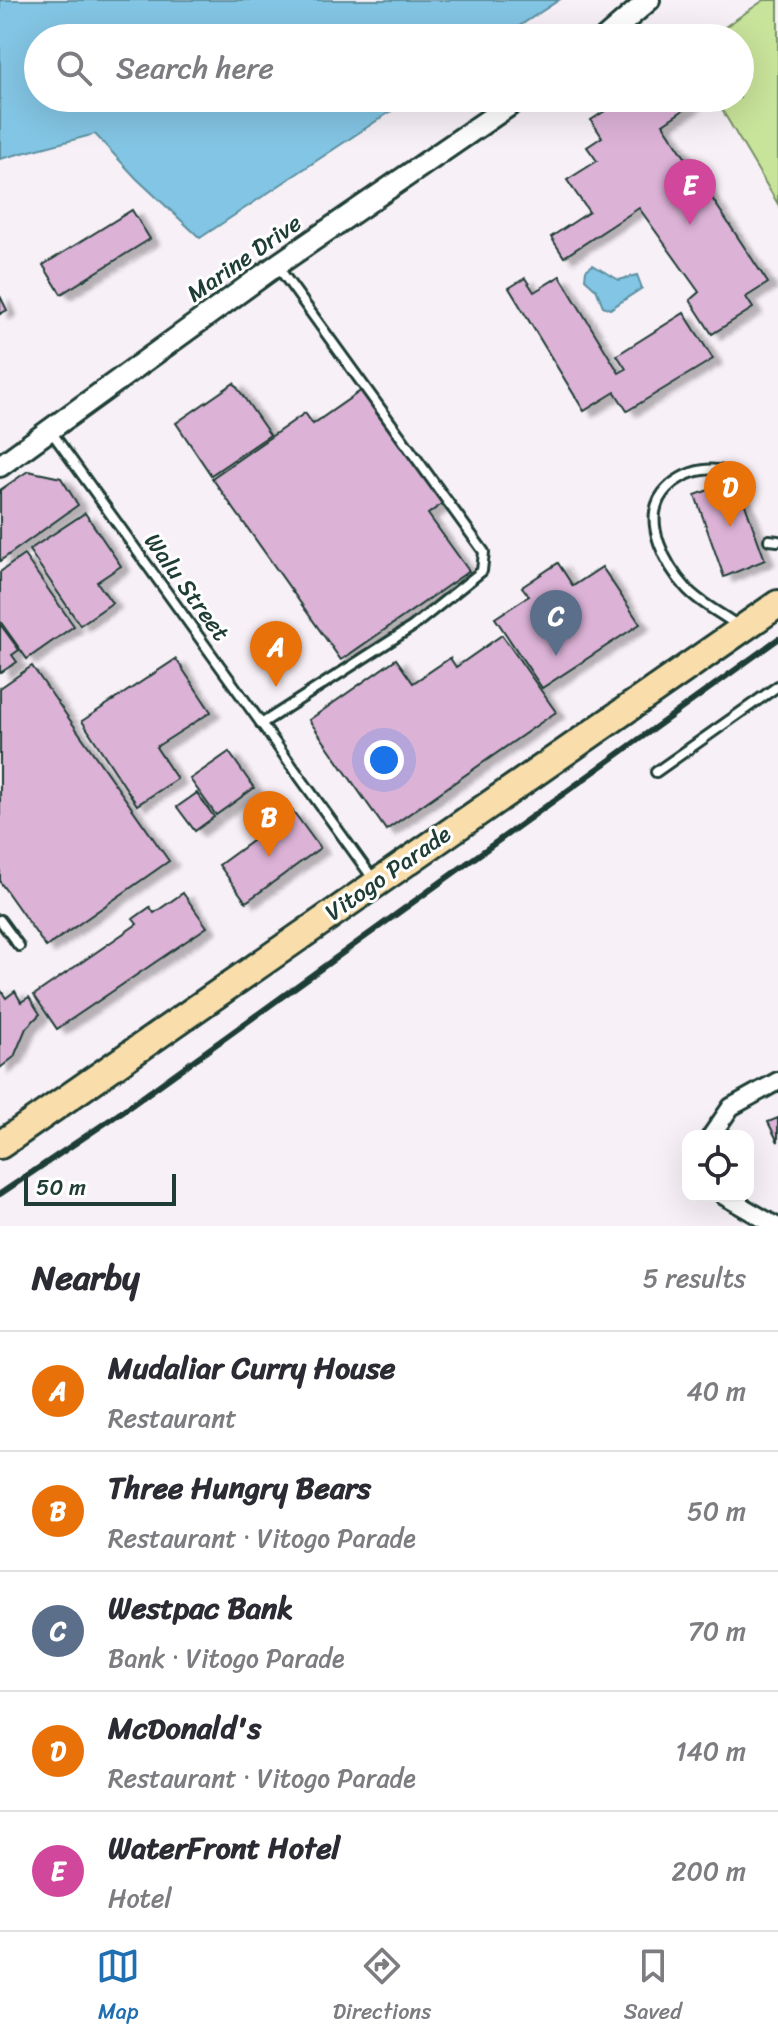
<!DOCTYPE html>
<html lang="en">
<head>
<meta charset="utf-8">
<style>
	body { margin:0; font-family:Sriracha,sans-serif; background:#f2f2f3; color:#2b2b33 }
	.controls { position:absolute; right:24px; bottom:24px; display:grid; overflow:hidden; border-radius:16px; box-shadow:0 8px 32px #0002 }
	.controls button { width:72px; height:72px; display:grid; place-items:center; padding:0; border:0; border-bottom:2px solid #e1e1e2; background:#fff; color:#2b2b33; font:40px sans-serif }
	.scale { position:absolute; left:24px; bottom:20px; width:152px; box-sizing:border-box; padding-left:8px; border:4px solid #1f3d34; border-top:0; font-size:22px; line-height:28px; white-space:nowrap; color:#1f3d34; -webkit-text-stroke:6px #fff; paint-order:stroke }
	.you { position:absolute; left:384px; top:760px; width:28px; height:28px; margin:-20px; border:6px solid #fff; border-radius:50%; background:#1a73e8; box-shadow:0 0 0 12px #1a73e833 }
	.badge { display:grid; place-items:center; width:52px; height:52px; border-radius:50%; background:#1f6fb2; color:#fff; font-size:26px; font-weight:700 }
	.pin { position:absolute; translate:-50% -66px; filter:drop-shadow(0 2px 4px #0008) }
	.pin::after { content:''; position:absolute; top:42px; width:28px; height:24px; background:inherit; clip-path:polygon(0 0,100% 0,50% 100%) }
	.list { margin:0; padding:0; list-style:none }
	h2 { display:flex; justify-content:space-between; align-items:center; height:104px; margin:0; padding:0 32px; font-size:34px }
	h2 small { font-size:26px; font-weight:400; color:#7c7c81 }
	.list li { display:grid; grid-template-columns:52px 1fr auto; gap:24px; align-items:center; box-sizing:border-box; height:120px; padding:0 32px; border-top:2px solid #e1e1e2 }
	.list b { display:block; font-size:30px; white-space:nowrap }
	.list p { margin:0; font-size:26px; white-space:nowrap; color:#7c7c81 }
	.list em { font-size:26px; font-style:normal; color:#7c7c81 }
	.icon { flex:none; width:44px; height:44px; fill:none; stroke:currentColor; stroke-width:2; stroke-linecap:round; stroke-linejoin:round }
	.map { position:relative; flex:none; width:778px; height:1226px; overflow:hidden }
	.search { position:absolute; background:#fff; box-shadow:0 8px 32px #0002; left:24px; right:24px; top:24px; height:88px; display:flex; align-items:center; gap:20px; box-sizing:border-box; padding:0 28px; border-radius:44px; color:#7c7c81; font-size:30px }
	.sheet { height:704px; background:#fff }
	nav { display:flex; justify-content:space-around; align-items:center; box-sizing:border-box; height:112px; border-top:2px solid #e1e1e2; background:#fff; font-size:22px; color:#7c7c81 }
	nav a { display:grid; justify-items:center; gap:4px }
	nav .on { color:#1f6fb2 }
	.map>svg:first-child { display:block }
	.green { fill:#c8e39a; stroke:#749067; stroke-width:2 }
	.water { fill:#83c5e4; stroke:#5b8f9e; stroke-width:2 }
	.building { fill:#dcb2d7; stroke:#1f3d34; stroke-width:2; filter:url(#shadow) }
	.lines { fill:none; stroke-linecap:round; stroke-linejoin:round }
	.service-casing { stroke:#1f3d34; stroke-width:14 }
	.minor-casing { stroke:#1f3d34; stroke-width:22 }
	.tertiary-casing { stroke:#1f3d34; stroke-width:26 }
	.primary-casing { stroke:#1f3d34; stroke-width:32 }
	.service { stroke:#fff; stroke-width:8 }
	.minor { stroke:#fff; stroke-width:16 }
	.tertiary { stroke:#fff; stroke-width:20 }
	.primary { stroke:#f9deab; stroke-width:26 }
	.rail { stroke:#1f3d34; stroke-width:6 }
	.labels { text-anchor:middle; stroke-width:6; stroke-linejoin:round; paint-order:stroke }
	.street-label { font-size:24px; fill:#1f3d34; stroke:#fff }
</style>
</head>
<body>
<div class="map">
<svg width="778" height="1226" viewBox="0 0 778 1226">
	<defs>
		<filter id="shadow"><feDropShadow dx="9" dy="5" stdDeviation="2" flood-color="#0004"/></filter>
	</defs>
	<rect width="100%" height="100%" fill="#f8f0f7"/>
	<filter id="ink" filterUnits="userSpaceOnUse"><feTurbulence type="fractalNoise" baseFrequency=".0125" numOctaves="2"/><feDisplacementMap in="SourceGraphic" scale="16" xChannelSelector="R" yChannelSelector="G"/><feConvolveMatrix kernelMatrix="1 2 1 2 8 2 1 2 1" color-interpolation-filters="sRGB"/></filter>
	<g filter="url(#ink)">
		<path class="green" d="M 764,0 L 778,0 L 778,204 L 715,98 L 740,98 L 740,38 L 709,38 Z"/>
		<g class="water">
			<path d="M 0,0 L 559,0 L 501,38 L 38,38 L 38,98 L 411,98 L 200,238 L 137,179 L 95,134 L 0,159 Z"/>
			<path d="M 593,265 L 619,280 L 637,275 L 642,288 L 610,309 L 603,306 L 596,289 L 585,279 L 586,270 Z"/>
		</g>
		<g class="building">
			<path d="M 625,98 L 686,98 L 691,105 L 663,124 L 768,283 L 746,297 L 753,308 L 712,334 L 690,300 L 699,292 L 639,208 L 564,257 L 551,237 L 589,212 L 567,180 L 597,161 L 587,147 L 602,137 L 591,120 Z"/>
			<path d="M 132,210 L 150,239 L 61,294 L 43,265 Z"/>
			<path d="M 560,276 L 619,373 L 626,369 L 617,355 L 684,313 L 713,359 L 627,411 L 615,392 L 584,411 L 509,288 L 525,278 L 534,292 Z"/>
			<path d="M 0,296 L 7,310 L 0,314 Z"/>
			<path d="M 234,383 L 270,435 L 211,475 L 176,423 Z"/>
			<path d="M 362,390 L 443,503 L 428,514 L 469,571 L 341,660 L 212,478 L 305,413 L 313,424 Z"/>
			<path d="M 28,471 L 61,478 L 78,505 L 0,561 L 0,490 Z"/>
			<path d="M 736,480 L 765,560 L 724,577 L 695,495 Z"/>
			<path d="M 85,513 L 121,566 L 97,582 L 112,603 L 80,625 L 29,550 Z"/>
			<path d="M 24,555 L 74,626 L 27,659 L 0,621 L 0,572 Z"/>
			<path d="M 558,563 L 573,586 L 602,567 L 640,624 L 542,688 L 495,618 L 529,596 L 522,587 Z"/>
			<path d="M 0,624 L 19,650 L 12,655 L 17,662 L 0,673 Z"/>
			<path d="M 502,635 L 556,712 L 386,830 L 309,720 L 396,659 L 413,683 L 450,658 L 456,667 Z"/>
			<path d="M 176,659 L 211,712 L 156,747 L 177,779 L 137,805 L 82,721 Z"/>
			<path d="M 32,666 L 169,861 L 46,947 L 0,882 L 0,688 Z"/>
			<path d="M 229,752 L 254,788 L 216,815 L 190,779 Z"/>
			<path d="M 197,793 L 214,817 L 195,831 L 177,807 Z"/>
			<path d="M 293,811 L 320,848 L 246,902 L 219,865 Z"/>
			<path d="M 183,893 L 207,927 L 57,1029 L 34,995 L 137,924 L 133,919 L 150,907 L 154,913 Z"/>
			<path d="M 0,989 L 6,998 L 15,991 L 21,1002 L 29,997 L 40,1014 L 26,1028 L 14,1057 L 0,1068 Z"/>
			<path d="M 778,1118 L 778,1142 L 768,1122 Z"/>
		</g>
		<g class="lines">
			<defs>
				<g id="service">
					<path d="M 50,430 L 374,880"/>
					<path d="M 769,540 L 778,541"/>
					<path d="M 738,626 C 722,614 701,604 687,589 C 667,567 641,522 663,493 C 681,469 724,459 743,484"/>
					<path d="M 261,724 L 412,627 L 482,571 L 484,552 L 278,267"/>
					<path d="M 656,772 L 778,686"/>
					<path d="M 0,920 L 19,946"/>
				</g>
				<g id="minor">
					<path d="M 711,1136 L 731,1107 L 778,1081"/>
					<path d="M 724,1196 L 776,1226"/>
				</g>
				<g id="tertiary">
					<path d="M 605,38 L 649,0"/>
					<path d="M 0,466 L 277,265 L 520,98"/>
				</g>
				<path id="primary" d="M 0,1145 L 778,604"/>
			</defs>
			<use href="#service" class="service-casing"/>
			<use href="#minor" class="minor-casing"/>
			<use href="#tertiary" class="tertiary-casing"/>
			<use href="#primary" class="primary-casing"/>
			<use href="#service" class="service"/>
			<use href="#minor" class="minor"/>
			<use href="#tertiary" class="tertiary"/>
			<use href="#primary" class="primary"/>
			<path class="rail" d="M 0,1194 L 129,1107 L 778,639"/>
		</g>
	</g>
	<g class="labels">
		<g class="street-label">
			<text transform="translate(244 258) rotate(-35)" y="8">Marine Drive</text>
			<text transform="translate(187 587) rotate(54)" y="8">Walu Street</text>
			<text transform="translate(388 873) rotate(-35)" y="8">Vitogo Parade</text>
		</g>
	</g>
</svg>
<div class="controls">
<button><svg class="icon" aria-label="locate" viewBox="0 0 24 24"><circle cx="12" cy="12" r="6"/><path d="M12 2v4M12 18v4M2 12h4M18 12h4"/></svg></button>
</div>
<div class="scale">50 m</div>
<div class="you"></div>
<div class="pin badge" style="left:276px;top:687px;background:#e8710a">A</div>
<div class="pin badge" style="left:269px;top:857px;background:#e8710a">B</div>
<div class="pin badge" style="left:556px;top:656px;background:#5c6f8a">C</div>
<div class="pin badge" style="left:730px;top:527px;background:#e8710a">D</div>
<div class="pin badge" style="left:690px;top:225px;background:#d1479c">E</div>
<div class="search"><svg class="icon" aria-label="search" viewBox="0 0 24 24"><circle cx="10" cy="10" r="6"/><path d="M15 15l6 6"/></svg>Search here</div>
</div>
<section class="sheet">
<h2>Nearby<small>5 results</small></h2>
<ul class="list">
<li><span class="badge" style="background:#e8710a">A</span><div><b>Mudaliar Curry House</b><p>Restaurant</p></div><em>40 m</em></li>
<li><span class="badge" style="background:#e8710a">B</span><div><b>Three Hungry Bears</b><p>Restaurant · Vitogo Parade</p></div><em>50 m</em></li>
<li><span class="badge" style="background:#5c6f8a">C</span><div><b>Westpac Bank</b><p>Bank · Vitogo Parade</p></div><em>70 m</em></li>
<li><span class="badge" style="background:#e8710a">D</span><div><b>McDonald's</b><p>Restaurant · Vitogo Parade</p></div><em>140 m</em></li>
<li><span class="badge" style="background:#d1479c">E</span><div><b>WaterFront Hotel</b><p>Hotel</p></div><em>200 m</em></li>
</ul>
</section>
<nav>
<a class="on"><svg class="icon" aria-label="map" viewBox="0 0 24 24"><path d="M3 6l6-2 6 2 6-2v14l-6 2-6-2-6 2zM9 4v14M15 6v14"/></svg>Map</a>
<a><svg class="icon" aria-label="directions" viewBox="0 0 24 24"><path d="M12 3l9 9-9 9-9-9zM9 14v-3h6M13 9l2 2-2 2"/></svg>Directions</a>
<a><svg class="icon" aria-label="saved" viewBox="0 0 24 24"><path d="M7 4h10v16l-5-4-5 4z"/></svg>Saved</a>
</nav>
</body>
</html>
